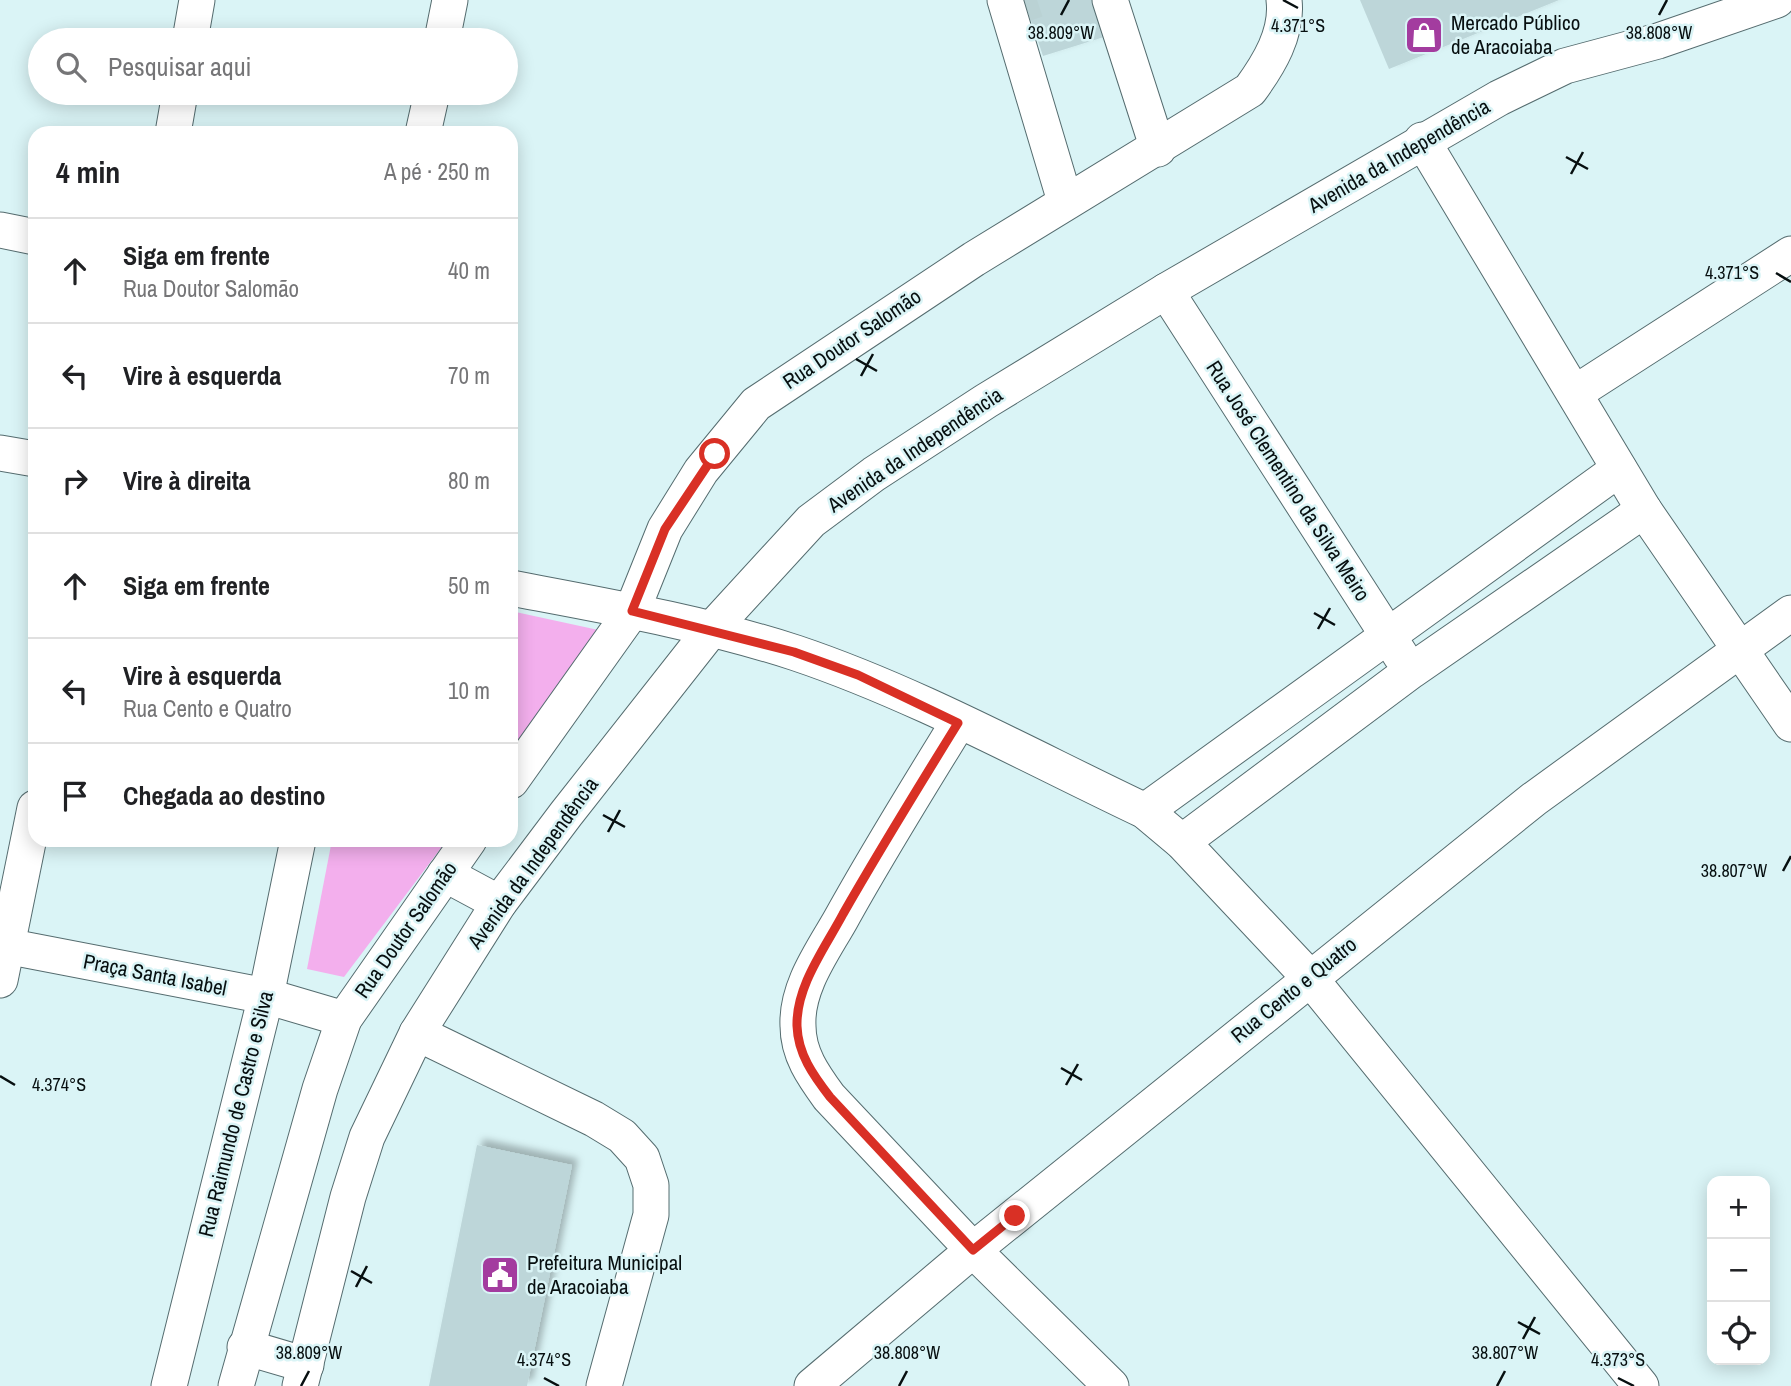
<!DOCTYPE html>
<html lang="pt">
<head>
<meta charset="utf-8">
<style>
	body { margin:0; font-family:"Archivo Narrow",sans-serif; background:#f6f6f6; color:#202124 }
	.controls { position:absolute; right:21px; bottom:21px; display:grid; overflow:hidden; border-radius:14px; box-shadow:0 4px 18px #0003 }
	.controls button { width:63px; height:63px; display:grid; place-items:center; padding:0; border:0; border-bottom:2px solid #e0e0e0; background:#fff; color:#202124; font:35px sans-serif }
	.stop { position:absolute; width:21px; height:21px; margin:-16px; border:5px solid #d93025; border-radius:50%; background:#fff }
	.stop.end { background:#d93025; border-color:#fff; box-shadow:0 2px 7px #0008 }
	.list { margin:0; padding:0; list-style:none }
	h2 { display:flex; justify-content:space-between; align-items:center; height:91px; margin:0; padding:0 28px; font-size:30px }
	h2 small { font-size:23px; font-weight:400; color:#757577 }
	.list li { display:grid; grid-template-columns:46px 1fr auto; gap:21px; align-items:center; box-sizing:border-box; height:105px; padding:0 28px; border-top:2px solid #e0e0e0 }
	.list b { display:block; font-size:26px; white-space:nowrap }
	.list p { margin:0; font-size:23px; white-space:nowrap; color:#757577 }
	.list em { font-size:23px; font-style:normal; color:#757577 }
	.icon { flex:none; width:38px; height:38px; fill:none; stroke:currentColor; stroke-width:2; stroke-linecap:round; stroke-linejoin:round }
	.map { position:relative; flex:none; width:1791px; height:1386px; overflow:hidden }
	.search { position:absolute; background:#fff; box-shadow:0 4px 18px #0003; left:28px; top:28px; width:490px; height:77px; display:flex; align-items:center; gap:18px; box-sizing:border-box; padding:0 24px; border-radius:38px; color:#757577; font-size:26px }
	.panel { position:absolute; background:#fff; box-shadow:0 4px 18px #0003; left:28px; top:126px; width:490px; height:721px; border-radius:21px }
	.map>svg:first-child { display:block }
	.green { fill:#f3afed }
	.building { fill:#bdd6d9; filter:url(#shadow) }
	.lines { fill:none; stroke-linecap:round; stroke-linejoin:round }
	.minor-tunnel { stroke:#bad2d4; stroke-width:35; stroke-dasharray:35 18; stroke-linecap:butt }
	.minor-casing { stroke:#556c6f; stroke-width:37 }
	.minor { stroke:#fff; stroke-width:35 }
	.route { stroke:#d93025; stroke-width:9 }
	.ticks { fill:none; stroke:#070f10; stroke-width:2.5 }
	.labels { text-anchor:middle; stroke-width:5; stroke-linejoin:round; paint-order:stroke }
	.poi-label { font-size:21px; fill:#070f10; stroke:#daf4f6; text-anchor:start }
	.street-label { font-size:21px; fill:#070f10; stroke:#daf4f6 }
	.ticks-label { font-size:18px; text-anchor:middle; fill:#070f10; stroke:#daf4f6; stroke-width:5; stroke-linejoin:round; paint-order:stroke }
</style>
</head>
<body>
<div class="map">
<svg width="1791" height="1386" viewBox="0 0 1791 1386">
	<defs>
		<filter id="shadow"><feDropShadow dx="6" dy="-6" stdDeviation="3.5" flood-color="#0004"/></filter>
	</defs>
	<rect width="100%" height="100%" fill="#daf4f6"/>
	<g class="green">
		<path d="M 511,611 L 603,631 L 511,754 Z"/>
		<path d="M 332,840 L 447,840 L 344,977 L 307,969 Z"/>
	</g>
	<g class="building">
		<path d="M 1024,0 L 1092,0 L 1104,37 L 1043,56 Z"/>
		<path d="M 1360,0 L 1559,0 L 1389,69 Z"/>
		<path d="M 477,1145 L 572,1165 L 527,1386 L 429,1386 Z"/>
	</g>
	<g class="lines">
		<path class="minor-tunnel" d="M 1025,4 L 1037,0"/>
		<defs>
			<g id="minor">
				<path d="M 1005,0 L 1065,201"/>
				<path d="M 1110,0 L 1158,149"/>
				<path d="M 190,40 L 197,0"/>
				<path d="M 442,40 L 450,0"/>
				<path d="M 173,133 L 180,93"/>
				<path d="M 423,133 L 432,93"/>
				<path d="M 1422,140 L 1644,510 L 1791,724"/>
				<path d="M 0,230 L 35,237"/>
				<path d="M 1166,291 L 1401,656"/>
				<path d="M 1575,393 L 1791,254"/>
				<path d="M 0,453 L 35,459"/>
				<path d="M 511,588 C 606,606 704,623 796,653 C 915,693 1031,757 1145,811 L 1182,842 L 1309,977 L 1641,1386"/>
				<path d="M 958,723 C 918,788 878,852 841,919 C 823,951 796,987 798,1026 C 798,1054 813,1075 829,1097 L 973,1250 L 1111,1386"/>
				<path d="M 511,781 L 632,611 L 665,529 L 701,471 L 756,404 L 974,259 L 1250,90 C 1269,64 1288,33 1284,0"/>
				<path d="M 1145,811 L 1619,469"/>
				<path d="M 1182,842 L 1411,671 L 1644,510"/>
				<path d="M 445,874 L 499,903"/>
				<path d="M 6,946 L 266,996 L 344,1019"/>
				<path d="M 0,980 L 35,808"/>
				<path d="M 417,1033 L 594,1119 L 622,1136 L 642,1158 L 651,1185 L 651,1215 L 604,1386"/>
				<path d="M 245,1347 L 306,1365"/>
				<path d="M 169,1386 L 266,996 L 298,840"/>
				<path d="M 236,1386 L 320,1089 L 344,1019 L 469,840"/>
				<path d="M 300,1386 L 348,1197 L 367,1137 L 417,1033 L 499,903 L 566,814 L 710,631 L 811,521 L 874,474 L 986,401 L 1166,291 L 1499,98 L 1565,66 L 1658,41 L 1777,0"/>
				<path d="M 812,1386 L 973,1250 L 1534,799 L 1791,613"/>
			</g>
		</defs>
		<use href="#minor" class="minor-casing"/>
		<use href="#minor" class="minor"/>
	</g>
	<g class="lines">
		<path class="route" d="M 715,454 L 665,529 L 632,611 L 794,652 L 858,675 L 958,723 C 919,786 880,849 843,914 C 825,948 796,986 797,1026 C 798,1054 813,1075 830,1097 L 973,1250 L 1015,1216"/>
	</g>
	<path class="ticks" d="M 1283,0 L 1298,8M 1061,15 L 1069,0M 1659,15 L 1667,0M 1566,157 L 1588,169M 1571,174 L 1583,152M 1776,273 L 1791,282M 856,359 L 877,371M 861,376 L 873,354M 1314,613 L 1335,625M 1318,629 L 1330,608M 603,815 L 625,827M 608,832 L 620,810M 1783,871 L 1791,856M 1061,1068 L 1082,1080M 0,1076 L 15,1085M 1066,1085 L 1078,1064M 351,1271 L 372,1283M 356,1287 L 367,1266M 1518,1322 L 1540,1334M 1523,1339 L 1535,1317M 544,1378 L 559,1386M 1618,1378 L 1634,1386M 301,1386 L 309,1371M 899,1386 L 907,1371M 1497,1386 L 1505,1371"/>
	<defs>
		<symbol id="shop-square" viewBox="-11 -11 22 22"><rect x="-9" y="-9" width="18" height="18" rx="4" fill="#a33c9f" stroke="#daf4f6"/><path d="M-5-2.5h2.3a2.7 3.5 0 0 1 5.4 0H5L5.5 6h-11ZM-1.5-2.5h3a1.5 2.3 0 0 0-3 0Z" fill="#fff"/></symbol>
		<symbol id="civic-square" viewBox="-11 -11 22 22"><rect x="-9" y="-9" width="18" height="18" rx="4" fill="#a33c9f" stroke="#daf4f6"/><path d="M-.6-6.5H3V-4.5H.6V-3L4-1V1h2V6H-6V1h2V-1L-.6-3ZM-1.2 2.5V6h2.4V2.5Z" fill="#fff"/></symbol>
	</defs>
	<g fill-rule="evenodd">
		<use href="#shop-square" x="1402" y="13" width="44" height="44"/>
		<use href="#civic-square" x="478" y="1253" width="44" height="44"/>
	</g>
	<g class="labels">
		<g class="poi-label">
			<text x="1451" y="30">Mercado Público<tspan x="1451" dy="24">de Aracoiaba</tspan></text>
			<text x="527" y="1270">Prefeitura Municipal<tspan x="527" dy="24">de Aracoiaba</tspan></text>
		</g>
		<g class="street-label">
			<text transform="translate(1399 156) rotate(-30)" y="7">Avenida da Independência</text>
			<text transform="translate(852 339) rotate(-34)" y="7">Rua Doutor Salomão</text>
			<text transform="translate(915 450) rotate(-34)" y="7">Avenida da Independência</text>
			<text transform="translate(1288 481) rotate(57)" y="7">Rua José Clementino da Silva Meiro</text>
			<text transform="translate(533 863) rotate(-54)" y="7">Avenida da Independência</text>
			<text transform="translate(406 930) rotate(-55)" y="7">Rua Doutor Salomão</text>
			<text transform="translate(155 975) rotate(11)" y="7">Praça Santa Isabel</text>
			<text transform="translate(1294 990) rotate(-39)" y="7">Rua Cento e Quatro</text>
			<text transform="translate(236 1114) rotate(-76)" y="7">Rua Raimundo de Castro e Silva</text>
		</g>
	</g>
	<g class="ticks-label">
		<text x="1298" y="32">4.371°S</text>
		<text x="1061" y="39">38.809°W</text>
		<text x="1659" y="39">38.808°W</text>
		<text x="1732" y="279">4.371°S</text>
		<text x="1734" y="877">38.807°W</text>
		<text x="59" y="1091">4.374°S</text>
		<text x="309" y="1359">38.809°W</text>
		<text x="907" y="1359">38.808°W</text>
		<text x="1505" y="1359">38.807°W</text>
		<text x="544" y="1366">4.374°S</text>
		<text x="1618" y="1366">4.373°S</text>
	</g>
</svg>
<div class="controls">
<button>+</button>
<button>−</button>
<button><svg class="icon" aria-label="locate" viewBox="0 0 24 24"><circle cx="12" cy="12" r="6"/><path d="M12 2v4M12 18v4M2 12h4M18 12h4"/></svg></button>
</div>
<div class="stop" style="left:715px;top:454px"></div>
<div class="stop end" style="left:1015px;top:1216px"></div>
<div class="search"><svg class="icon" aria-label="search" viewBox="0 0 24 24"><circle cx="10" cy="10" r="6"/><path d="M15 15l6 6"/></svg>Pesquisar aqui</div>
<section class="panel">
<h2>4 min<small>A pé · 250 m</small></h2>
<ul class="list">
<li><svg class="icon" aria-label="ahead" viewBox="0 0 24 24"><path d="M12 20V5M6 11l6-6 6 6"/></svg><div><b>Siga em frente</b><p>Rua Doutor Salomão</p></div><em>40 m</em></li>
<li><svg class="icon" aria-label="left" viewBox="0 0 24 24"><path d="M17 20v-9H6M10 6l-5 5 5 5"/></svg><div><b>Vire à esquerda</b></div><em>70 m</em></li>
<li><svg class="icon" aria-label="right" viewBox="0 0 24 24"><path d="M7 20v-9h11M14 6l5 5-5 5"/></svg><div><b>Vire à direita</b></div><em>80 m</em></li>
<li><svg class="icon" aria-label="ahead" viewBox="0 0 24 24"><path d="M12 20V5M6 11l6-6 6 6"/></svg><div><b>Siga em frente</b></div><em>50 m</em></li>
<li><svg class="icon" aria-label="left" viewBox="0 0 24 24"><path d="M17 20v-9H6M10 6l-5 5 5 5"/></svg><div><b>Vire à esquerda</b><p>Rua Cento e Quatro</p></div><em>10 m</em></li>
<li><svg class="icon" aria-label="arrive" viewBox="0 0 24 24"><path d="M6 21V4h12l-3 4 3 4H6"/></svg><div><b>Chegada ao destino</b></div></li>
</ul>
</section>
</div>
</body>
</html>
